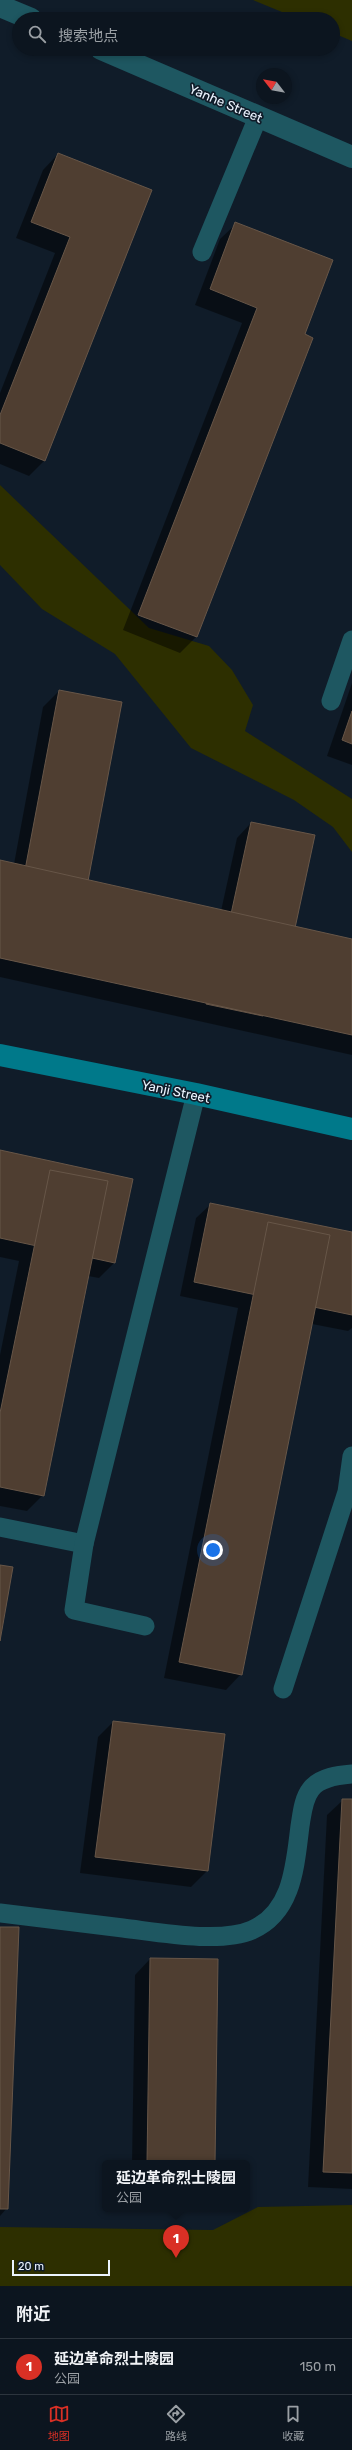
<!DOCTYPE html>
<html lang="zh">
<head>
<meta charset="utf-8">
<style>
	body { margin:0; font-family:Rubik,"Noto Sans SC",sans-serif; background:#1a222c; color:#f1f3f6 }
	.compass { position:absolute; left:256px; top:68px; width:36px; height:36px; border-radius:50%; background:#0c151f; box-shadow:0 2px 6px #0003; rotate:301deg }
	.scale { position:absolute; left:12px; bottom:10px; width:98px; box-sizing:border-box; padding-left:4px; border:2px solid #ecf5ff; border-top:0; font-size:11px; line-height:14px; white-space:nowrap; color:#ecf5ff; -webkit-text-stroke:3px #101c29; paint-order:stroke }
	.you { position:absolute; left:213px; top:1550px; width:14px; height:14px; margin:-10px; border:3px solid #fff; border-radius:50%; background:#1a73e8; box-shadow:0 0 0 6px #1a73e833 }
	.badge { display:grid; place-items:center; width:26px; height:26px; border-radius:50%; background:#d93025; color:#fff; font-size:13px; font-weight:700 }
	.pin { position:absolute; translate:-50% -33px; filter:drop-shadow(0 1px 2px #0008) }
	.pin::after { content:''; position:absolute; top:21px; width:14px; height:12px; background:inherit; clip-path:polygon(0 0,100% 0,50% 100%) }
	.popup { position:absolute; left:102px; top:2160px; width:148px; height:52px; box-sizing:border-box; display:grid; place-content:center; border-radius:6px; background:#0c151f; filter:drop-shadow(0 1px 3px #0005); font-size:13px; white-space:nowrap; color:#9a9fa4 }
	.popup b { font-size:15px; color:#f1f3f6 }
	.popup::after { content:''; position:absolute; left:50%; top:100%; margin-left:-8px; border:8px solid transparent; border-top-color:#0c151f }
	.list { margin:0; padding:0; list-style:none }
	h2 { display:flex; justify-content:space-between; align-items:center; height:52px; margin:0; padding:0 16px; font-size:17px }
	h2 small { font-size:13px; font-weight:400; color:#9a9fa4 }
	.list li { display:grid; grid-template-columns:26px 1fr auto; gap:12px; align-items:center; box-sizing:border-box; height:56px; padding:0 16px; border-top:1px solid #2c343d }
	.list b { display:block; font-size:15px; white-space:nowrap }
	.list p { margin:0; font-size:13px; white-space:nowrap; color:#9a9fa4 }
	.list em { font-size:13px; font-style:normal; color:#9a9fa4 }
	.icon { flex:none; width:22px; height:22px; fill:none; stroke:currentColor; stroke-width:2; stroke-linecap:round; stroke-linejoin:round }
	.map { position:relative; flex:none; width:352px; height:2286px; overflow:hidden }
	.search { position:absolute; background:#0c151f; box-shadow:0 2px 6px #0003; left:12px; right:12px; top:12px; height:44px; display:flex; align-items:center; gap:10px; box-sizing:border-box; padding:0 14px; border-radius:22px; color:#9a9fa4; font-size:15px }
	.sheet { height:108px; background:#0c151f }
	nav { display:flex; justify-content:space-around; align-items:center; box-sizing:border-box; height:56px; border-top:1px solid #2c343d; background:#0c151f; font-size:11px; color:#9a9fa4 }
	nav a { display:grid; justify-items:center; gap:2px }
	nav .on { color:#d93025 }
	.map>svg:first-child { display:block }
	.green { fill:#2d2f00 }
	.shadow { fill:#0007 }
	.building { fill:#4f3e31; stroke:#675648 }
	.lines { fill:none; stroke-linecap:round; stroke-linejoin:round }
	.service { stroke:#1e5761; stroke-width:19 }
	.tertiary { stroke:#1e5761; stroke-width:22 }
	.secondary { stroke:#00798a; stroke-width:22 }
	.labels { text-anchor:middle; stroke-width:3.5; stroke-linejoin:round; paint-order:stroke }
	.street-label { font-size:13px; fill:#ecf5ff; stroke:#101c29 }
</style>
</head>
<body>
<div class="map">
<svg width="352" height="2286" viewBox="0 0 352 2286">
	<rect width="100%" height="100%" fill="#101c29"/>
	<g class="green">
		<path d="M 253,0 L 352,0 L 352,41 L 333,33 L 333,19 L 299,19 Z"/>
		<path d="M 0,485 L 149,628 L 209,646 L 232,670 L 253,705 L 245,731 L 352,799 L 352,852 L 333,827 L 294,800 L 191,748 L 115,654 L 42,609 L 0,565 Z"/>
		<path d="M 352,2205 L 352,2286 L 0,2286 L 0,2227 L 213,2230 L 258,2207 Z"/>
	</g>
	<g class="shadow">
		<path d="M 58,154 L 150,190 L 45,460 L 29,476 L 0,464 L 0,393 L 55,253 L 16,238 L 43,170 Z"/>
		<path d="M 236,224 L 304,335 L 312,338 L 196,637 L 180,653 L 123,630 L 242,323 L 195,305 L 220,239 Z"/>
		<path d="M 352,683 L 352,765 L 327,756 Z"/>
		<path d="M 59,691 L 87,881 L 221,911 L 237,838 L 251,823 L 294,927 L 352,940 L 352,1055 L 0,977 L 0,861 L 14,864 L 43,707 Z"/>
		<path d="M 0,1151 L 114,1263 L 99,1278 L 88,1276 L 43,1495 L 27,1511 L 0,1506 L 0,1355 L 19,1261 L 0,1257 Z"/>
		<path d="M 211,1204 L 352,1233 L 352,1328 L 348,1331 L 312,1324 L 241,1674 L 226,1690 L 164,1678 L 238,1308 L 180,1296 L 196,1218 Z"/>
		<path d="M 113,1722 L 224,1735 L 207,1871 L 191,1887 L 80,1873 L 98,1737 Z"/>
		<path d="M 343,1800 L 352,1800 L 352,2189 L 308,2187 L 327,1815 Z"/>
		<path d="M 0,1928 L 7,2208 L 0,2216 Z"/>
		<path d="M 150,1959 L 214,2163 L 132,2163 L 135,1975 Z"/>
	</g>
	<g class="building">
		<path d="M 58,153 L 152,190 L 45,461 L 0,443 L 0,415 L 70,237 L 31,222 Z"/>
		<path d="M 235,222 L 333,260 L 305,334 L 313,338 L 197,637 L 138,615 L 257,308 L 210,289 Z"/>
		<path d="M 59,690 L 122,702 L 88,881 L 78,879 L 61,970 L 2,958 L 19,869 L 25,870 Z"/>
		<path d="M 352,711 L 352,744 L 342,740 Z"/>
		<path d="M 251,822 L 315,835 L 295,928 L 282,925 L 263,1016 L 206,1004 L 225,912 L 231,914 Z"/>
		<path d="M 0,860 L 352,939 L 352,1035 L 0,958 Z"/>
		<path d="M 0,1150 L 133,1179 L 115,1263 L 0,1238 Z"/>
		<path d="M 50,1170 L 108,1181 L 44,1496 L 0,1487 L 0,1413 Z"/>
		<path d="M 210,1203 L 352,1232 L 352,1315 L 194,1282 Z"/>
		<path d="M 268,1222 L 330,1235 L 242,1675 L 179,1662 Z"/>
		<path d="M 0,1565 L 13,1567 L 0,1641 Z"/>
		<path d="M 113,1721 L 225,1734 L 208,1871 L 95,1857 Z"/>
		<path d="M 342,1799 L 352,1799 L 352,2173 L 323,2172 Z"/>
		<path d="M 0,1927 L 19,1927 L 8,2209 L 0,2209 Z"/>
		<path d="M 150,1958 L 218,1959 L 215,2163 L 147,2163 Z"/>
	</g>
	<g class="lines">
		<g class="service">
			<path d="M 202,252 L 258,117"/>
			<path d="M 331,701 L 352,640"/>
			<path d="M 0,1527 L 84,1544"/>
			<path d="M 145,1626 L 74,1610 L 84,1544 L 196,1094"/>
			<path d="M 283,1689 L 347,1492 L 352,1456"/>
			<path d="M 0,1913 C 41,1918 82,1923 123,1928 C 157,1932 220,1944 252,1930 C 293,1912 295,1865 300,1826 C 302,1814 303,1799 311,1789 C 320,1777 339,1775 352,1774"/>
		</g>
		<g class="tertiary">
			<path d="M 0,6 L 31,19"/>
			<path d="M 101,49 L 352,157"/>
		</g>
		<path class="secondary" d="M 0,1055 L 196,1094 L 352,1129"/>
	</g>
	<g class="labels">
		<g class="street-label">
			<text transform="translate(226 103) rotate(23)" y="5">Yanhe Street</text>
			<text transform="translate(176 1091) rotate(12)" y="5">Yanji Street</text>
		</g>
	</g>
</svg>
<svg class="compass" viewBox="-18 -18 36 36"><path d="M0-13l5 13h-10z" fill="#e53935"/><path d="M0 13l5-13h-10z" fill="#9a9fa4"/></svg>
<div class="scale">20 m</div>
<div class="you"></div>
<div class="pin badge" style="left:176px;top:2258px">1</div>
<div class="popup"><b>延边革命烈士陵园</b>公园</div>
<div class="search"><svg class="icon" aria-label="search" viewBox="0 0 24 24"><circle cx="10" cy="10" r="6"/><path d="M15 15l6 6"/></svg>搜索地点</div>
</div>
<section class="sheet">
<h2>附近<small></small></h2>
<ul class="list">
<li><span class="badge">1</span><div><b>延边革命烈士陵园</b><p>公园</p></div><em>150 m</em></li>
</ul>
</section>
<nav>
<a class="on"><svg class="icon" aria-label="map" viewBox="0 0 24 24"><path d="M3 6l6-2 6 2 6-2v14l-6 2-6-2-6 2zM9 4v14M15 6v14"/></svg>地图</a>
<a><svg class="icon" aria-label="directions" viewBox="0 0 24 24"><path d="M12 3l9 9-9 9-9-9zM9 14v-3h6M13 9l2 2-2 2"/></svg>路线</a>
<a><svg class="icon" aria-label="saved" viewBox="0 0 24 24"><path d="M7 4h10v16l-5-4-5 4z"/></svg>收藏</a>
</nav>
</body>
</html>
